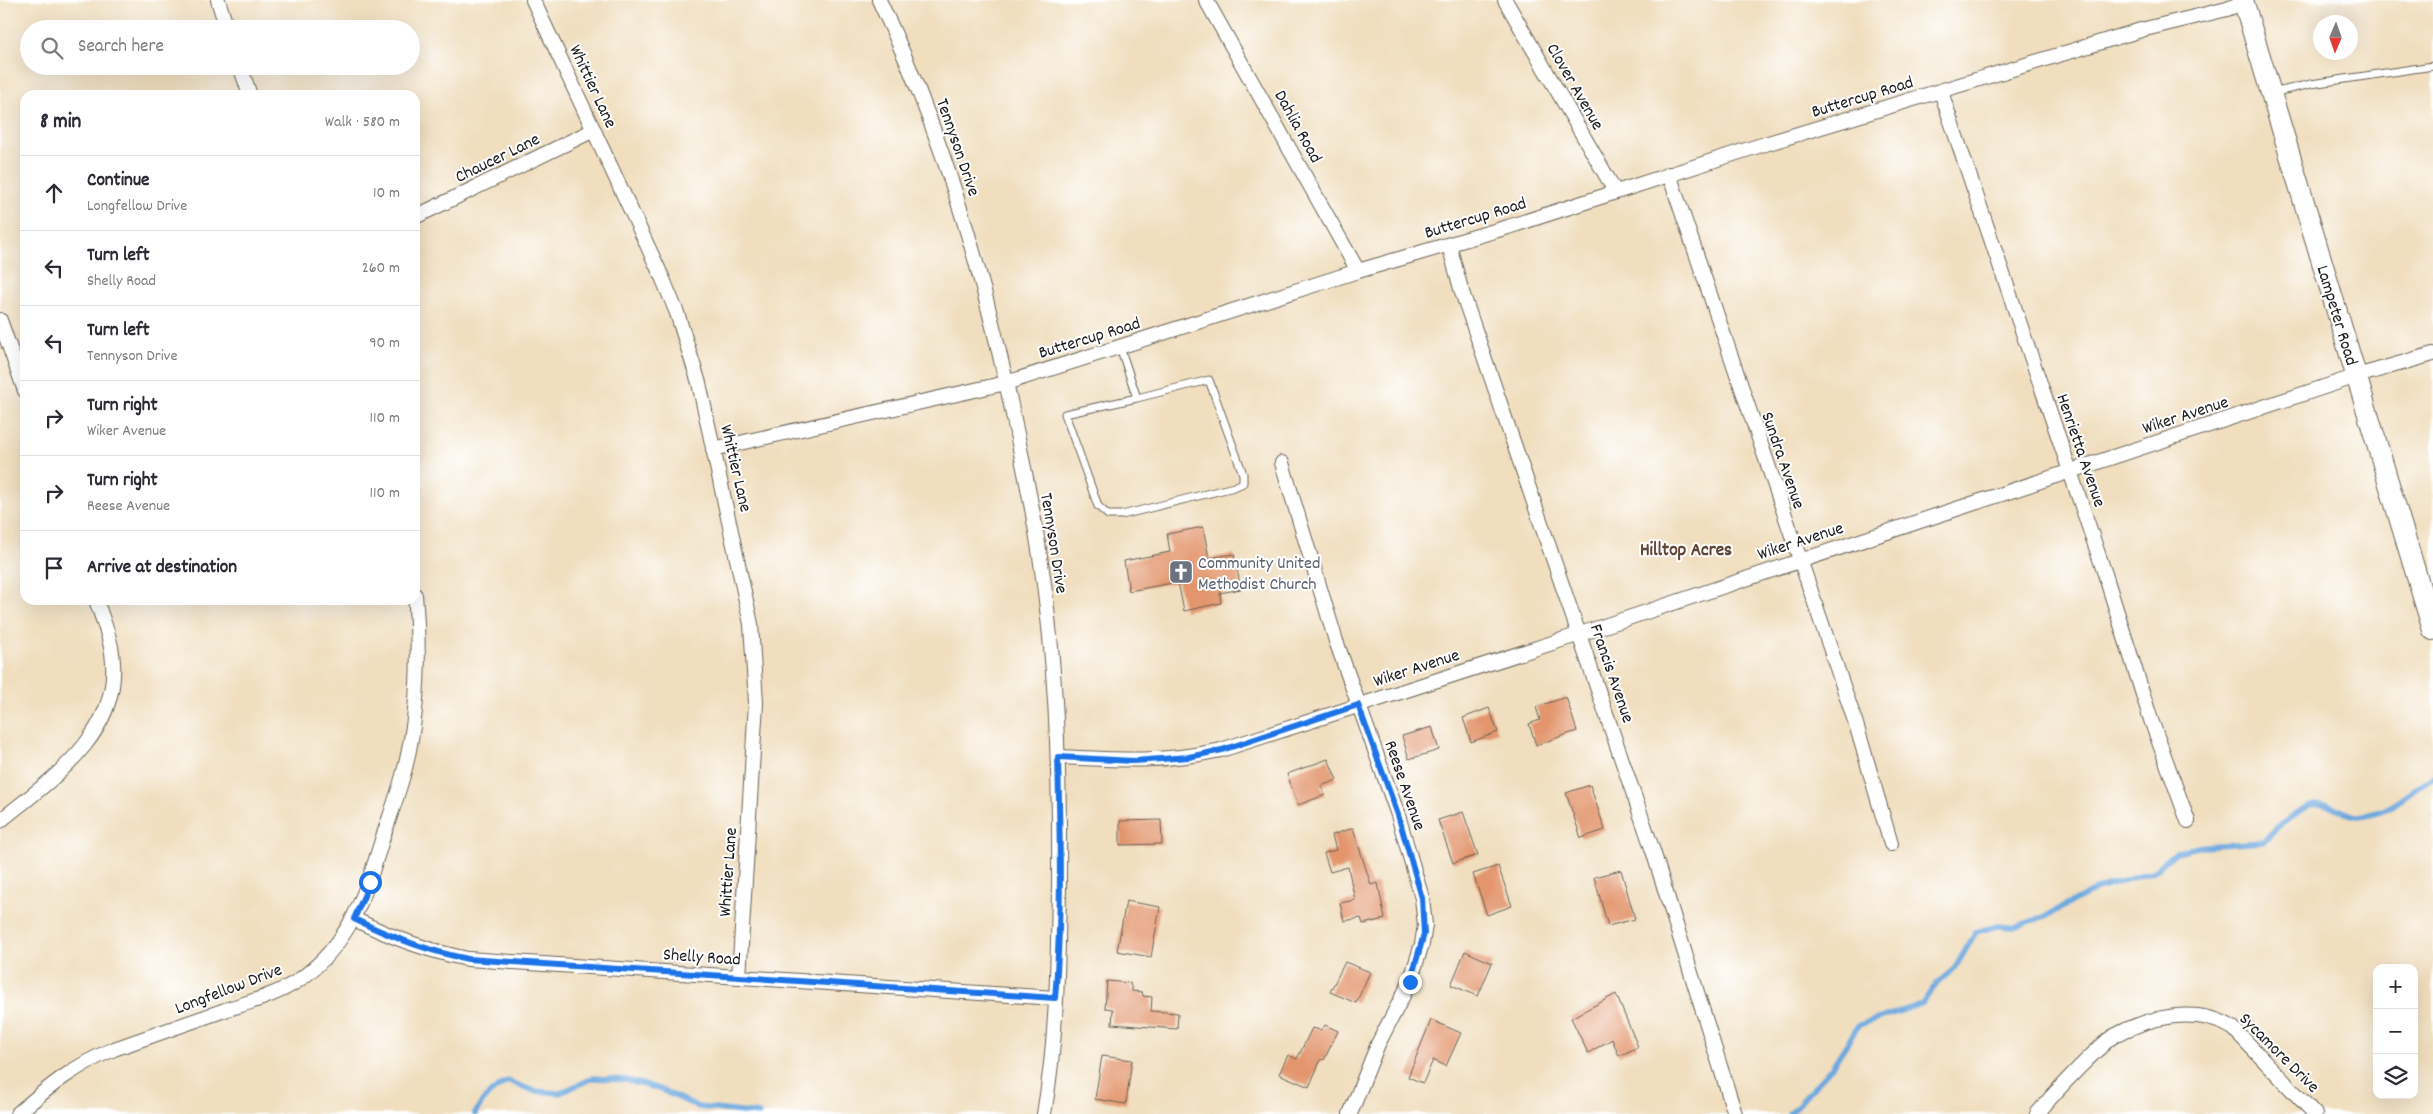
<!DOCTYPE html>
<html lang="en">
<head>
<meta charset="utf-8">
<style>
	body { margin:0; font-family:Dekko,sans-serif; background:#f2f2f3; color:#2b2b33 }
	.controls { position:absolute; right:15px; bottom:15px; display:grid; overflow:hidden; border-radius:10px; box-shadow:0 5px 20px #0002 }
	.controls button { width:45px; height:45px; display:grid; place-items:center; padding:0; border:0; border-bottom:1px solid #e1e1e2; background:#fff; color:#2b2b33; font:25px sans-serif }
	.compass { position:absolute; left:2313px; top:15px; width:45px; height:45px; border-radius:50%; background:#fff; box-shadow:0 5px 20px #0002; rotate:182deg }
	.stop { position:absolute; width:15px; height:15px; margin:-11px; border:4px solid #1a73e8; border-radius:50%; background:#fff }
	.stop.end { background:#1a73e8; border-color:#fff; box-shadow:0 1px 5px #0008 }
	.list { margin:0; padding:0; list-style:none }
	h2 { display:flex; justify-content:space-between; align-items:center; height:65px; margin:0; padding:0 20px; font-size:21px }
	h2 small { font-size:16px; font-weight:400; color:#7c7c81 }
	.list li { display:grid; grid-template-columns:32px 1fr auto; gap:15px; align-items:center; box-sizing:border-box; height:75px; padding:0 20px; border-top:1px solid #e1e1e2 }
	.list b { display:block; font-size:19px; white-space:nowrap }
	.list p { margin:0; font-size:16px; white-space:nowrap; color:#7c7c81 }
	.list em { font-size:16px; font-style:normal; color:#7c7c81 }
	.icon { flex:none; width:28px; height:28px; fill:none; stroke:currentColor; stroke-width:2; stroke-linecap:round; stroke-linejoin:round }
	.map { position:relative; flex:none; width:2433px; height:1114px; overflow:hidden }
	.search { position:absolute; background:#fff; box-shadow:0 5px 20px #0002; left:20px; top:20px; width:400px; height:55px; display:flex; align-items:center; gap:12px; box-sizing:border-box; padding:0 18px; border-radius:28px; color:#7c7c81; font-size:19px }
	.panel { position:absolute; background:#fff; box-shadow:0 5px 20px #0002; left:20px; top:90px; width:400px; height:515px; border-radius:15px }
	.map>svg:first-child { display:block }
	.lines { fill:none; stroke-linecap:round; stroke-linejoin:round }
	.stream { stroke:#6da8de; stroke-width:5.5 }
	.building { fill:#e3966e }
	.service-casing { stroke:#666055; stroke-width:9 }
	.minor-casing { stroke:#666055; stroke-width:16 }
	.secondary-casing { stroke:#666055; stroke-width:22 }
	.service { stroke:#fff; stroke-width:7 }
	.minor { stroke:#fff; stroke-width:14 }
	.secondary { stroke:#fff; stroke-width:20 }
	.route { stroke:#1a73e8; stroke-width:6 }
	.labels { text-anchor:middle; stroke-width:4; stroke-linejoin:round; paint-order:stroke }
	.street-label { font-size:18px; fill:#1c1c1c; stroke:#fff }
	.worship-label { font-size:18px; fill:#5b616d; stroke:#fff; text-anchor:start }
	.neighbourhood-label { font-size:19px; font-weight:bold; fill:#624739; stroke:#fff }
</style>
</head>
<body>
<div class="map">
<svg width="2433" height="1114" viewBox="0 0 2433 1114">
	<rect width="100%" height="100%" fill="#fff"/>
	<filter id="ink" filterUnits="userSpaceOnUse"><feTurbulence type="fractalNoise" baseFrequency=".02" numOctaves="2"/><feDisplacementMap in="SourceGraphic" scale="10" xChannelSelector="R" yChannelSelector="G"/><feConvolveMatrix kernelMatrix="1 2 1 2 8 2 1 2 1" color-interpolation-filters="sRGB"/></filter>
	<filter id="wash" filterUnits="userSpaceOnUse"><feTurbulence type="fractalNoise" baseFrequency=".0096" numOctaves="4" result="noise"/><feDisplacementMap in="SourceGraphic" scale="20" xChannelSelector="R" yChannelSelector="G"/><feGaussianBlur stdDeviation="1.12" result="paint"/><feColorMatrix in="noise" values="0 0 0 0 0 0 0 0 0 0 0 0 0 0 0 0 0 1.4 0 .05"/><feComposite in="paint" operator="in"/></filter>
	<g filter="url(#wash)">
		<rect width="100%" height="100%" fill="#f0debe"/>
		<g class="lines">
			<g class="stream">
				<path d="M 475,1114 C 483,1098 492,1090 508,1081 L 534,1091 L 560,1093 L 593,1078 L 626,1080 L 659,1089 L 698,1107 L 759,1114"/>
				<path d="M 1790,1114 L 1831,1068 L 1859,1025 L 1922,1004 L 1936,984 L 1955,968 L 1976,932 L 1997,926 L 2014,927 L 2046,916 L 2095,890 L 2154,871 L 2176,852 L 2203,846 L 2263,842 C 2277,826 2308,797 2331,806 C 2352,813 2348,820 2374,813 C 2397,807 2413,789 2433,777"/>
			</g>
		</g>
		<g id="blocks">
			<g class="building">
				<path d="M 1203,527 L 1209,558 L 1234,554 L 1241,589 L 1220,593 L 1221,603 L 1184,611 L 1178,582 L 1129,591 L 1124,561 L 1170,552 L 1167,534 Z"/>
				<path d="M 1566,697 L 1577,731 L 1536,745 L 1529,724 L 1540,720 L 1536,707 Z"/>
				<path d="M 1489,708 L 1498,732 L 1471,742 L 1463,718 Z"/>
				<path d="M 1432,727 L 1439,750 L 1409,759 L 1402,736 Z"/>
				<path d="M 1328,759 L 1337,780 L 1321,786 L 1325,795 L 1298,805 L 1287,774 Z"/>
				<path d="M 1590,785 L 1605,830 L 1581,838 L 1566,793 Z"/>
				<path d="M 1463,812 L 1478,855 L 1453,863 L 1438,820 Z"/>
				<path d="M 1161,820 L 1162,844 L 1120,845 L 1120,821 Z"/>
				<path d="M 1353,828 L 1371,885 L 1378,883 L 1385,919 L 1363,924 L 1361,918 L 1344,921 L 1340,903 L 1355,900 L 1348,867 L 1330,872 L 1324,853 L 1336,850 L 1332,835 Z"/>
				<path d="M 1498,866 L 1512,906 L 1487,915 L 1473,874 Z"/>
				<path d="M 1621,870 L 1635,919 L 1608,926 L 1594,877 Z"/>
				<path d="M 1126,901 L 1160,907 L 1151,957 L 1117,951 Z"/>
				<path d="M 1465,951 L 1492,963 L 1478,996 L 1451,985 Z"/>
				<path d="M 1345,962 L 1370,972 L 1356,1003 L 1330,992 Z"/>
				<path d="M 1107,981 L 1130,983 L 1132,991 L 1142,992 L 1143,996 L 1152,997 L 1151,1011 L 1178,1013 L 1177,1029 L 1112,1024 L 1113,1009 L 1105,1008 Z"/>
				<path d="M 1616,994 L 1638,1047 L 1619,1056 L 1612,1039 L 1588,1053 L 1571,1018 Z"/>
				<path d="M 1431,1020 L 1461,1033 L 1446,1066 L 1433,1060 L 1423,1083 L 1408,1077 Z"/>
				<path d="M 1325,1025 L 1338,1031 L 1324,1060 L 1321,1059 L 1309,1087 L 1279,1074 L 1288,1055 L 1297,1059 L 1312,1028 L 1321,1030 Z"/>
				<path d="M 1102,1056 L 1132,1060 L 1126,1104 L 1095,1099 Z"/>
			</g>
		</g>
	</g>
	<g filter="url(#ink)">
		<use href="#blocks" fill-opacity="0" stroke="#666055" stroke-width="1"/>
		<g class="lines">
			<defs>
				<g id="service">
					<path d="M 2272,93 L 2311,84 L 2433,66"/>
					<path d="M 1120,347 L 1137,398 L 1065,414 L 1098,506 L 1108,515 L 1122,515 L 1234,487 L 1243,483 L 1243,474 L 1209,380 L 1137,398"/>
				</g>
				<g id="minor">
					<path d="M 218,0 L 227,29"/>
					<path d="M 533,0 L 662,277 L 677,313 L 699,383 L 751,624 L 756,703 L 739,977"/>
					<path d="M 879,0 C 943,133 984,274 1014,419 C 1021,454 1029,490 1035,526 C 1056,644 1060,766 1059,885 C 1058,961 1057,1039 1044,1114"/>
					<path d="M 1206,0 L 1358,271"/>
					<path d="M 1505,0 L 1615,191"/>
					<path d="M 240,66 L 250,95"/>
					<path d="M 1941,92 L 2105,574 L 2151,720 L 2188,821"/>
					<path d="M 1669,174 L 1856,724 L 1891,844"/>
					<path d="M 415,217 L 594,130"/>
					<path d="M 1449,245 L 1461,289 L 1653,851 L 1735,1114"/>
					<path d="M 0,320 L 25,391"/>
					<path d="M 713,449 L 1006,383 L 1358,271 L 1508,227 L 1752,148 L 2141,30 L 2227,9 L 2244,2"/>
					<path d="M 1282,463 L 1336,641 L 1398,815 L 1422,898 L 1425,925 L 1422,944 L 1410,982 L 1378,1044 L 1350,1114"/>
					<path d="M 1058,757 C 1117,760 1163,763 1221,750 L 1580,634 L 2357,376 L 2433,354"/>
					<path d="M 0,821 C 50,780 118,736 113,663 C 112,641 103,620 96,600"/>
					<path d="M 354,919 C 391,937 427,951 468,959 L 1055,998"/>
					<path d="M 17,1114 C 50,1086 74,1066 114,1049 C 151,1036 188,1023 225,1010 C 250,1002 277,995 299,980 C 351,943 365,895 383,837 C 391,813 400,789 406,764 C 419,709 420,651 415,595"/>
					<path d="M 2037,1114 C 2055,1092 2074,1072 2095,1052 C 2100,1048 2106,1041 2112,1037 C 2148,1017 2196,1005 2233,1028 L 2315,1114"/>
				</g>
				<path id="secondary" d="M 2243,0 L 2433,630"/>
			</defs>
			<use href="#service" class="service-casing"/>
			<use href="#minor" class="minor-casing"/>
			<use href="#secondary" class="secondary-casing"/>
			<use href="#service" class="service"/>
			<use href="#minor" class="minor"/>
			<use href="#secondary" class="secondary"/>
		</g>
	</g>
	<g class="lines" filter="url(#ink)">
		<path class="route" d="M 370,882 L 354,919 C 391,937 427,951 468,959 L 1055,998 C 1062,919 1060,837 1058,757 L 1134,761 L 1189,757 L 1222,750 L 1358,705 L 1398,815 L 1422,898 L 1424,934 L 1410,982"/>
	</g>
	<defs>
		<symbol id="church-square" viewBox="-11 -11 22 22"><rect x="-9" y="-9" width="18" height="18" rx="4" fill="#6b7280" stroke="#fff"/><path d="M-1.2-6h2.4v3.5h3.3v2.4h-3.3V6h-2.4V-.1h-3.3v-2.4h3.3Z" fill="#fff"/></symbol>
	</defs>
	<g fill-rule="evenodd">
		<use href="#church-square" x="1167" y="558" width="28" height="28"/>
	</g>
	<g class="labels">
		<g class="street-label">
			<text transform="translate(594 86) rotate(65)" y="6">Whittier Lane</text>
			<text transform="translate(1576 86) rotate(60)" y="6">Clover Avenue</text>
			<text transform="translate(1862 96) rotate(-17)" y="6">Buttercup Road</text>
			<text transform="translate(1299 126) rotate(61)" y="6">Dahlia Road</text>
			<text transform="translate(959 147) rotate(71)" y="6">Tennyson Drive</text>
			<text transform="translate(497 157) rotate(-26)" y="6">Chaucer Lane</text>
			<text transform="translate(1475 217) rotate(-17)" y="6">Buttercup Road</text>
			<text transform="translate(2338 315) rotate(73)" y="6">Lampeter Road</text>
			<text transform="translate(1089 337) rotate(-17)" y="6">Buttercup Road</text>
			<text transform="translate(2185 414) rotate(-18)" y="6">Wiker Avenue</text>
			<text transform="translate(2082 450) rotate(71)" y="6">Henrietta Avenue</text>
			<text transform="translate(1784 460) rotate(71)" y="6">Sundra Avenue</text>
			<text transform="translate(737 468) rotate(77)" y="6">Whittier Lane</text>
			<text transform="translate(1800 540) rotate(-18)" y="6">Wiker Avenue</text>
			<text transform="translate(1055 543) rotate(81)" y="6">Tennyson Drive</text>
			<text transform="translate(1416 667) rotate(-18)" y="6">Wiker Avenue</text>
			<text transform="translate(1613 673) rotate(71)" y="6">Francis Avenue</text>
			<text transform="translate(1406 785) rotate(71)" y="6">Reese Avenue</text>
			<text transform="translate(727 872) rotate(-86)" y="6">Whittier Lane</text>
			<text transform="translate(702 956) rotate(4)" y="6">Shelly Road</text>
			<text transform="translate(228 988) rotate(-21)" y="6">Longfellow Drive</text>
			<text transform="translate(2280 1052) rotate(45)" y="6">Sycamore Drive</text>
		</g>
		<g class="worship-label">
			<text x="1198" y="568">Community United<tspan x="1198" dy="21">Methodist Church</tspan></text>
		</g>
		<g class="neighbourhood-label">
			<text x="1686" y="555">Hilltop Acres</text>
		</g>
	</g>
</svg>
<div class="controls">
<button>+</button>
<button>−</button>
<button><svg class="icon" aria-label="layers" viewBox="0 0 24 24"><path d="M12 4l9 5-9 5-9-5zM3 14l9 5 9-5"/></svg></button>
</div>
<svg class="compass" viewBox="-18 -18 36 36"><path d="M0-13l5 13h-10z" fill="#e53935"/><path d="M0 13l5-13h-10z" fill="#7c7c81"/></svg>
<div class="stop" style="left:370px;top:882px"></div>
<div class="stop end" style="left:1410px;top:982px"></div>
<div class="search"><svg class="icon" aria-label="search" viewBox="0 0 24 24"><circle cx="10" cy="10" r="6"/><path d="M15 15l6 6"/></svg>Search here</div>
<section class="panel">
<h2>8 min<small>Walk · 580 m</small></h2>
<ul class="list">
<li><svg class="icon" aria-label="ahead" viewBox="0 0 24 24"><path d="M12 20V5M6 11l6-6 6 6"/></svg><div><b>Continue</b><p>Longfellow Drive</p></div><em>10 m</em></li>
<li><svg class="icon" aria-label="left" viewBox="0 0 24 24"><path d="M17 20v-9H6M10 6l-5 5 5 5"/></svg><div><b>Turn left</b><p>Shelly Road</p></div><em>260 m</em></li>
<li><svg class="icon" aria-label="left" viewBox="0 0 24 24"><path d="M17 20v-9H6M10 6l-5 5 5 5"/></svg><div><b>Turn left</b><p>Tennyson Drive</p></div><em>90 m</em></li>
<li><svg class="icon" aria-label="right" viewBox="0 0 24 24"><path d="M7 20v-9h11M14 6l5 5-5 5"/></svg><div><b>Turn right</b><p>Wiker Avenue</p></div><em>110 m</em></li>
<li><svg class="icon" aria-label="right" viewBox="0 0 24 24"><path d="M7 20v-9h11M14 6l5 5-5 5"/></svg><div><b>Turn right</b><p>Reese Avenue</p></div><em>110 m</em></li>
<li><svg class="icon" aria-label="arrive" viewBox="0 0 24 24"><path d="M6 21V4h12l-3 4 3 4H6"/></svg><div><b>Arrive at destination</b></div></li>
</ul>
</section>
</div>
</body>
</html>
